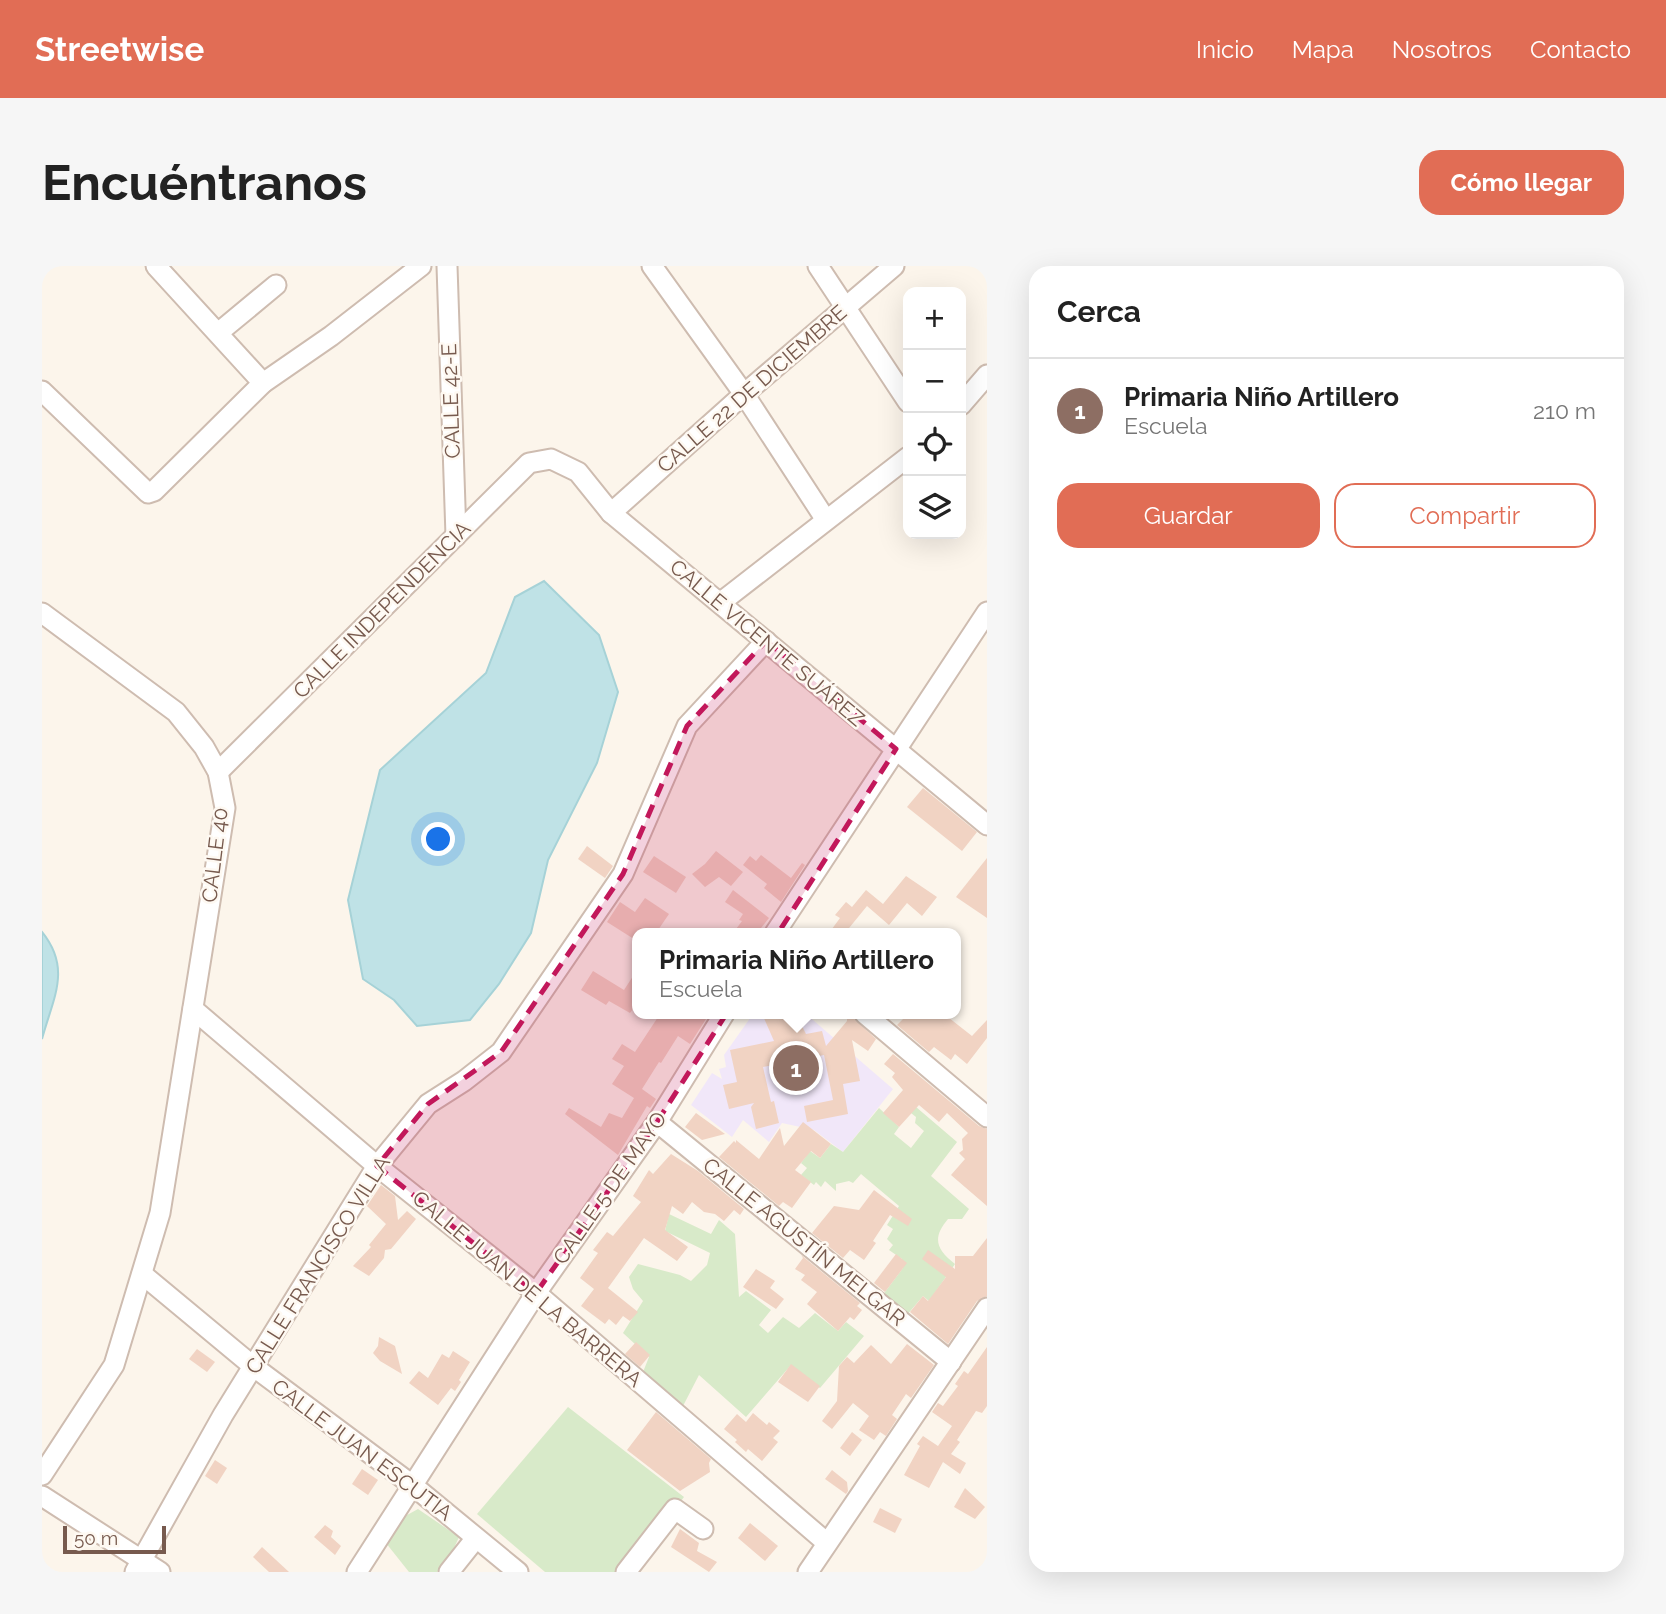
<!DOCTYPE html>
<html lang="es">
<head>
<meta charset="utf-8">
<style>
	body { margin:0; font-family:Raleway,sans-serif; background:#f6f6f6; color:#222 }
	.controls { position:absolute; right:21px; top:21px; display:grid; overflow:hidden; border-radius:14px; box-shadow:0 7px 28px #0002 }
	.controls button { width:63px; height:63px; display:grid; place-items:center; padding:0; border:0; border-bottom:2px solid #e0e0e0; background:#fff; color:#222; font:35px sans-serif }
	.scale { position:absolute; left:21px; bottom:18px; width:103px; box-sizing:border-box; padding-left:7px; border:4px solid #775a4e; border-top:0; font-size:19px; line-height:24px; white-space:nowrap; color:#775a4e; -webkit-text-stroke:5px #fef9f2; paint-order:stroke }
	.you { position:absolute; left:397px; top:574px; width:24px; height:24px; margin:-18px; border:5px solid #fff; border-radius:50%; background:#1a73e8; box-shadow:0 0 0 10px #1a73e833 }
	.badge { display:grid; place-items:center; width:46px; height:46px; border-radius:50%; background:#e16d55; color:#fff; font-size:23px; font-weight:700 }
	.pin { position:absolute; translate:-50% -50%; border:4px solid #fff; box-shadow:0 2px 7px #0006 }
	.popup { position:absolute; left:590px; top:662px; width:329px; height:91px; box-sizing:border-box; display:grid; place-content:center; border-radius:14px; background:#fff; filter:drop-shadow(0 2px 5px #0005); font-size:23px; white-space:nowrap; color:#767676 }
	.popup b { font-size:26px; color:#222 }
	.popup::after { content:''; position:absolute; left:50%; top:100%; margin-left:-14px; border:14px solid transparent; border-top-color:#fff }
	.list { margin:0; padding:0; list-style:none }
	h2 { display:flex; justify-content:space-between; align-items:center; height:91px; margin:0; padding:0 28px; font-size:30px }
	h2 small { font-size:23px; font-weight:400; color:#767676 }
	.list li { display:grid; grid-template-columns:46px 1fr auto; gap:21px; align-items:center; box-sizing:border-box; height:105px; padding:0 28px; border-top:2px solid #e0e0e0 }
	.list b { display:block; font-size:26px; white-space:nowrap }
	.list p { margin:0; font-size:23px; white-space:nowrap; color:#767676 }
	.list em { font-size:23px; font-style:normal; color:#767676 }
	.actions { display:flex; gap:14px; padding:21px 28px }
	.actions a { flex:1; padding:16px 0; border:2px solid #e16d55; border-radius:21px; text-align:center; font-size:24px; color:#e16d55 }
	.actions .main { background:#e16d55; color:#fff }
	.icon { flex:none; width:38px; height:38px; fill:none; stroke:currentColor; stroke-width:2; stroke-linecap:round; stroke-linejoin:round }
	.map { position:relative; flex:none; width:945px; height:1306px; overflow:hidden; border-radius:21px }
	header { display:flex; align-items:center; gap:42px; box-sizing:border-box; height:98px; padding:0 35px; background:#e16d55; color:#fff }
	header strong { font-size:33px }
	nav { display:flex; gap:38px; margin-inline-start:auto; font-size:24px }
	.intro { display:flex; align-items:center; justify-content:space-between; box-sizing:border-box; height:168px; padding:0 42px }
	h1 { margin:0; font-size:49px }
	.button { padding:18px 32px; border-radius:21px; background:#e16d55; color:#fff; font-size:24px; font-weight:700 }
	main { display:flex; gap:42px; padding:0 42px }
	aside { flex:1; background:#fff; border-radius:21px; box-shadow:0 7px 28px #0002 }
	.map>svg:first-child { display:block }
	.education { fill:#f1e7f9 }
	.green { fill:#d8eac9 }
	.water { fill:#bfe2e6; stroke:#a6d2d7; stroke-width:2 }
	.building { fill:#f1d3c3 }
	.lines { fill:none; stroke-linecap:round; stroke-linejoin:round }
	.minor-casing { stroke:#cebcb0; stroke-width:23 }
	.minor { stroke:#fff; stroke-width:19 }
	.marked { fill:#c2185b; fill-opacity:0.2; stroke:#c2185b; stroke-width:5; stroke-dasharray:14 9; stroke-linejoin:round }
	.labels { text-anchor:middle; stroke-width:5; stroke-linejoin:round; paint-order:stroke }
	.street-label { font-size:21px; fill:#775a4e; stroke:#fef9f2 }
</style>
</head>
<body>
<header>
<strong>Streetwise</strong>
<nav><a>Inicio</a><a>Mapa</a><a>Nosotros</a><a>Contacto</a></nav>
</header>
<div class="intro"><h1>Encuéntranos</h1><a class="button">Cómo llegar</a></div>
<main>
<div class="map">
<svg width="945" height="1306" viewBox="0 0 945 1306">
	<rect width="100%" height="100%" fill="#fcf5eb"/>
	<path class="education" d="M 711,748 L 764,748 L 851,823 L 801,886 L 772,864 L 740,857 L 727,876 L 701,854 L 690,871 L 649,839 L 670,807 L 680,813 L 677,803 L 684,801 L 682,789 Z"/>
	<g class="green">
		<path d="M 874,841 L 915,876 L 889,910 L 927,943 L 920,953 L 906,953 C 890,972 894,983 913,998 L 887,1035 L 881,1030 L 864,1050 L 840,1030 L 861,1002 L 856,998 L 860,993 L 847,984 L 851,979 L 845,973 L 851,963 L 845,959 L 857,940 L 819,908 L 811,917 L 807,915 L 794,918 L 794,925 L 783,915 L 779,921 L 774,916 L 772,919 L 759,909 L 765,902 L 759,897 L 768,885 L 778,892 L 789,878 L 801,886 L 837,842 L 857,861 L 852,868 L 869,882 L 882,865 L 873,857 L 874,851 L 869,847 Z"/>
		<path d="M 627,948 L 669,968 L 677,954 L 693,968 L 697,1031 L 704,1025 L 729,1044 L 717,1059 L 726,1067 L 741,1051 L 757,1062 L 773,1047 L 796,1065 L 804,1056 L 822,1070 L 778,1122 L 749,1099 L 704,1151 L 657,1109 L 641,1140 L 601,1106 L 607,1091 L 581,1067 L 601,1035 L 591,1023 L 587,1011 L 596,998 L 638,1009 L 649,1015 L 665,999 L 668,987 L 623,965 Z"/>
		<path d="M 526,1141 L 642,1231 L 586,1306 L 503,1306 L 435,1248 Z"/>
		<path d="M 376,1243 L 417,1271 L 408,1291 L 395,1306 L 367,1306 L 340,1272 L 356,1254 Z"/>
	</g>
	<g class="water">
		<path d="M 502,315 L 557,369 L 576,426 L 555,497 L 506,594 L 489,667 L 457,718 L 428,754 L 375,760 L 352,734 L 321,713 L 306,634 L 338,504 L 444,407 L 473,331 Z"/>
		<path d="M 0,666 C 30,703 11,732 0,773 Z"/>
	</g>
	<g class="building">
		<path d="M 881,522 L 935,566 L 920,585 L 865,541 Z"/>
		<path d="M 545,580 L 571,600 L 563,612 L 536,593 Z"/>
		<path d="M 674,585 L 701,606 L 689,620 L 677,611 L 663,621 L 650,608 L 663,598 Z"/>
		<path d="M 719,589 L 749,612 L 760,597 L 763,599 L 739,636 L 722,622 L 725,618 L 701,599 L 708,590 L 714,595 Z"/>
		<path d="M 612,590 L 644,611 L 634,627 L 601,606 Z"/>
		<path d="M 945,592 L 945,652 L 914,631 Z"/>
		<path d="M 864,610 L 895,631 L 880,650 L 865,637 L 847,659 L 825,640 L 803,667 L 787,667 L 798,652 L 793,649 L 804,636 L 810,641 L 824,624 L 841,638 Z"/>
		<path d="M 691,624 L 727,652 L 715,667 L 691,667 L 700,655 L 697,654 L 701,648 L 683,636 Z"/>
		<path d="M 603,632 L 627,648 L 614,667 L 595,667 L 595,675 L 565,656 L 578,636 L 593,646 Z"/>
		<path d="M 595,704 L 595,737 L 588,747 L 567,735 L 564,739 L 539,724 L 551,705 L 582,724 Z"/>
		<path d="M 618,748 L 656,748 L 664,753 L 648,778 L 636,770 L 619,797 L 617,796 L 600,823 L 614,833 L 608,842 L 605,840 L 576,889 L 523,848 L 527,842 L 559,861 L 567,847 L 580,852 L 592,832 L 570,818 L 582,800 L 570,793 L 580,778 L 593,786 Z"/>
		<path d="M 726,748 L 754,748 L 764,768 L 780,765 L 784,780 L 805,755 L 805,748 L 807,748 L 834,773 L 826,785 L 810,774 L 818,815 L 801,818 L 806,848 L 765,856 L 762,840 L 791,834 L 782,789 L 721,801 L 729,836 L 732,835 L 737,857 L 714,863 L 709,841 L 712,837 L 687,843 L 681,819 L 695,816 L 688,784 L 732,775 L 721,750 Z"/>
		<path d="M 866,748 L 902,748 L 930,770 L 945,754 L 945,772 L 925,798 L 913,788 L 909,794 L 892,781 L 887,786 L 855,759 Z"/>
		<path d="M 851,788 L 937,860 L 945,863 L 945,940 L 909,909 L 923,893 L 917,887 L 921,884 L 920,873 L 926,867 L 905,847 L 897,856 L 877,839 L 857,861 L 841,847 L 861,824 L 850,811 L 853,807 L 842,798 Z"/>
		<path d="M 654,847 L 683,868 L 660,874 L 643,861 Z"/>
		<path d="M 761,856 L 789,878 L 778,892 L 769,885 L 753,904 L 769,916 L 750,942 L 741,936 L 737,940 L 677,891 L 692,875 L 694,877 L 694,874 L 717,893 L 738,862 L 742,880 Z"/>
		<path d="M 629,888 L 656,905 L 702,943 L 698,949 L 692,944 L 682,955 L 673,948 L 662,946 L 650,936 L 641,948 L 630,940 L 623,964 L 646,981 L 635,995 L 602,972 L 566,1022 L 596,1046 L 588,1055 L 581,1050 L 574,1059 L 567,1053 L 563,1058 L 539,1040 L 552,1023 L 538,1012 L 556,987 L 551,984 L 565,966 L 571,970 L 599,936 L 591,930 L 607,904 L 611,908 Z"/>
		<path d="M 339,919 L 353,930 L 356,954 L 365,945 L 374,953 L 349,983 L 343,984 L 342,992 L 327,1010 L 311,1000 L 329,981 L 327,979 L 344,958 L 325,940 Z"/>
		<path d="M 832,924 L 870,953 L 866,960 L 848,949 L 831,975 L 834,977 L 822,994 L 808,984 L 801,992 L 770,967 L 792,940 L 817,944 Z"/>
		<path d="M 945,972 L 945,1030 L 935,1035 L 906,1078 L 868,1046 L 881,1030 L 886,1035 L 904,1011 L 880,993 L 886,984 L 913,1003 L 913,990 L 931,990 Z"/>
		<path d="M 854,988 L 865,997 L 843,1026 L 832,1017 Z"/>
		<path d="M 759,989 L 818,1037 L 815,1040 L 820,1044 L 812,1054 L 808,1051 L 796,1065 L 765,1038 L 775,1026 L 759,1014 L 763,1009 L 753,1003 L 761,992 Z"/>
		<path d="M 714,1003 L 733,1015 L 728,1022 L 742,1033 L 734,1043 L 701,1021 Z"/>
		<path d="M 337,1071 L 353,1080 L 360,1108 L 338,1095 L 331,1087 L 336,1080 Z"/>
		<path d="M 594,1076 L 608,1089 L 598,1101 L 583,1088 Z"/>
		<path d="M 865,1078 L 892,1099 L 869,1132 L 864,1128 L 850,1149 L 855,1153 L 844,1170 L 838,1166 L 832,1174 L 817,1164 L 827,1150 L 811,1137 L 790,1163 L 780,1155 L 795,1135 L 797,1100 L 805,1091 L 812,1097 L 829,1079 L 849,1098 Z"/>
		<path d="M 945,1081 L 945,1140 L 940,1147 L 934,1145 L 915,1174 L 918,1176 L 909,1188 L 924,1197 L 918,1208 L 901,1196 L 887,1222 L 862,1209 L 878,1180 L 875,1178 L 881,1170 L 896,1180 L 910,1160 L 890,1146 L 896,1137 L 901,1140 L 916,1120 L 913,1118 L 922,1105 L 926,1108 Z"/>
		<path d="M 155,1083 L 173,1096 L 165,1106 L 147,1093 Z"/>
		<path d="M 411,1085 L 428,1096 L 417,1114 L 419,1116 L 413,1125 L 409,1122 L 396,1139 L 367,1117 L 377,1105 L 386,1112 L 400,1088 L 407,1092 Z"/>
		<path d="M 749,1098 L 778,1120 L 766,1136 L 736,1116 Z"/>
		<path d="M 614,1146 L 669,1193 L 667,1197 L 668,1206 L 638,1225 L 585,1184 Z"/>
		<path d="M 711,1147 L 725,1159 L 727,1156 L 738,1165 L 731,1172 L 736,1176 L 720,1195 L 706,1183 L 704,1186 L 693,1176 L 695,1174 L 682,1163 L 695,1148 L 704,1156 Z"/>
		<path d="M 810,1166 L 820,1174 L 808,1190 L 798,1182 Z"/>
		<path d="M 173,1194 L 185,1202 L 175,1218 L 163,1210 Z"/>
		<path d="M 320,1203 L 336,1214 L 326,1229 L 310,1218 Z"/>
		<path d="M 790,1204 L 805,1216 L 806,1225 L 804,1228 L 783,1213 Z"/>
		<path d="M 923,1222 L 943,1241 L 933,1253 L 912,1241 Z"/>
		<path d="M 838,1242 L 860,1253 L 853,1267 L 831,1256 Z"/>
		<path d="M 708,1257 L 736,1280 L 723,1295 L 696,1272 Z"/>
		<path d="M 283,1259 L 291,1265 L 289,1271 L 299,1280 L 293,1289 L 272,1271 Z"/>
		<path d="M 638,1263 L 657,1277 L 655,1285 L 675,1296 L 667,1306 L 629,1281 Z"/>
		<path d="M 220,1281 L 247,1306 L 227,1306 L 211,1291 Z"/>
	</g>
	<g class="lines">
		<defs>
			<g id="minor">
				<path d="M 114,0 L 221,117"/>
				<path d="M 405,0 L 414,270"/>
				<path d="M 610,0 L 702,128 L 784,254"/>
				<path d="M 776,0 L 866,136"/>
				<path d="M 176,67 L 234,19"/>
				<path d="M 0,125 L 106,227 L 112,225 L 221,117 L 289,70 L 379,0"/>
				<path d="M 919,139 L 945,109"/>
				<path d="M 569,247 L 702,128 L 852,0"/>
				<path d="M 678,337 L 866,191"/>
				<path d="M 0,347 L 134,446 L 162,481 L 176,506 L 183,542 L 118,947 L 72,1099 L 0,1209"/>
				<path d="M 176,506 L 487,197 L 509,193 L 536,206 L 569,247 L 945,559"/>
				<path d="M 733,667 L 945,346"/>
				<path d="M 151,743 L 335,900 L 494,1027 L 785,1277"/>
				<path d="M 823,748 L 945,851"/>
				<path d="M 615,856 L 909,1096"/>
				<path d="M 100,1008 L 212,1101 L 369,1218 L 476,1306"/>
				<path d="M 0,1230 L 118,1306"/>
				<path d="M 93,1306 L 181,1149 L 335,900 L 386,838 L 422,815 L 459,786 L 581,608 L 645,460 L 724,375"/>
				<path d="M 315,1306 L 494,1027 L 615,856 L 682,748"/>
				<path d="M 407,1306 L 434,1272"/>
				<path d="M 584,1306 L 633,1243 L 661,1263"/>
				<path d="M 766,1306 L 945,1042"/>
			</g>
		</defs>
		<use href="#minor" class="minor-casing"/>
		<use href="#minor" class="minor"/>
	</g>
	<path class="marked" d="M 724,375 L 854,483 L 615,856 L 494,1027 L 335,900 L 386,838 L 459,786 L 581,608 L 645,460 Z"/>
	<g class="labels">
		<g class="street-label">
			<text transform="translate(710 123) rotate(-41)" y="7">CALLE 22 DE DICIEMBRE</text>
			<text transform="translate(409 135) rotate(-92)" y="7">CALLE 42-E</text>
			<text transform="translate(340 344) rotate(-45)" y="7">CALLE INDEPENDENCIA</text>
			<text transform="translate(725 377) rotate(40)" y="7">CALLE VICENTE SUÁREZ</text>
			<text transform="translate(173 589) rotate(-83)" y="7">CALLE 40</text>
			<text transform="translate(568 922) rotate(-55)" y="7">CALLE 5 DE MAYO</text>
			<text transform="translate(762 976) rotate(39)" y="7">CALLE AGUSTÍN MELGAR</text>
			<text transform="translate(276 999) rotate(-58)" y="7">CALLE FRANCISCO VILLA</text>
			<text transform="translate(485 1023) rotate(40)" y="7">CALLE JUAN DE LA BARRERA</text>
			<text transform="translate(320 1184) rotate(37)" y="7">CALLE JUAN ESCUTIA</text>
		</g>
	</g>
</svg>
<div class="controls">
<button>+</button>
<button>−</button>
<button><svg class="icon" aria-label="locate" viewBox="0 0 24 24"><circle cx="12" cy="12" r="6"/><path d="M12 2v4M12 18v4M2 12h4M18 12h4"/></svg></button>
<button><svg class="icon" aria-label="layers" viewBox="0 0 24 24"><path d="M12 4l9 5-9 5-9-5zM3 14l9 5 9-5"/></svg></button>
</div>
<div class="scale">50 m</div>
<div class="you"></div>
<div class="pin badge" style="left:754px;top:802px;background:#8d6e63">1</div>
<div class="popup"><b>Primaria Niño Artillero</b>Escuela</div>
</div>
<aside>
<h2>Cerca<small></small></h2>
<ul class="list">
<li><span class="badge" style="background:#8d6e63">1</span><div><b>Primaria Niño Artillero</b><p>Escuela</p></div><em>210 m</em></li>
</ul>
<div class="actions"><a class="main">Guardar</a><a>Compartir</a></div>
</aside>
</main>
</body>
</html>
